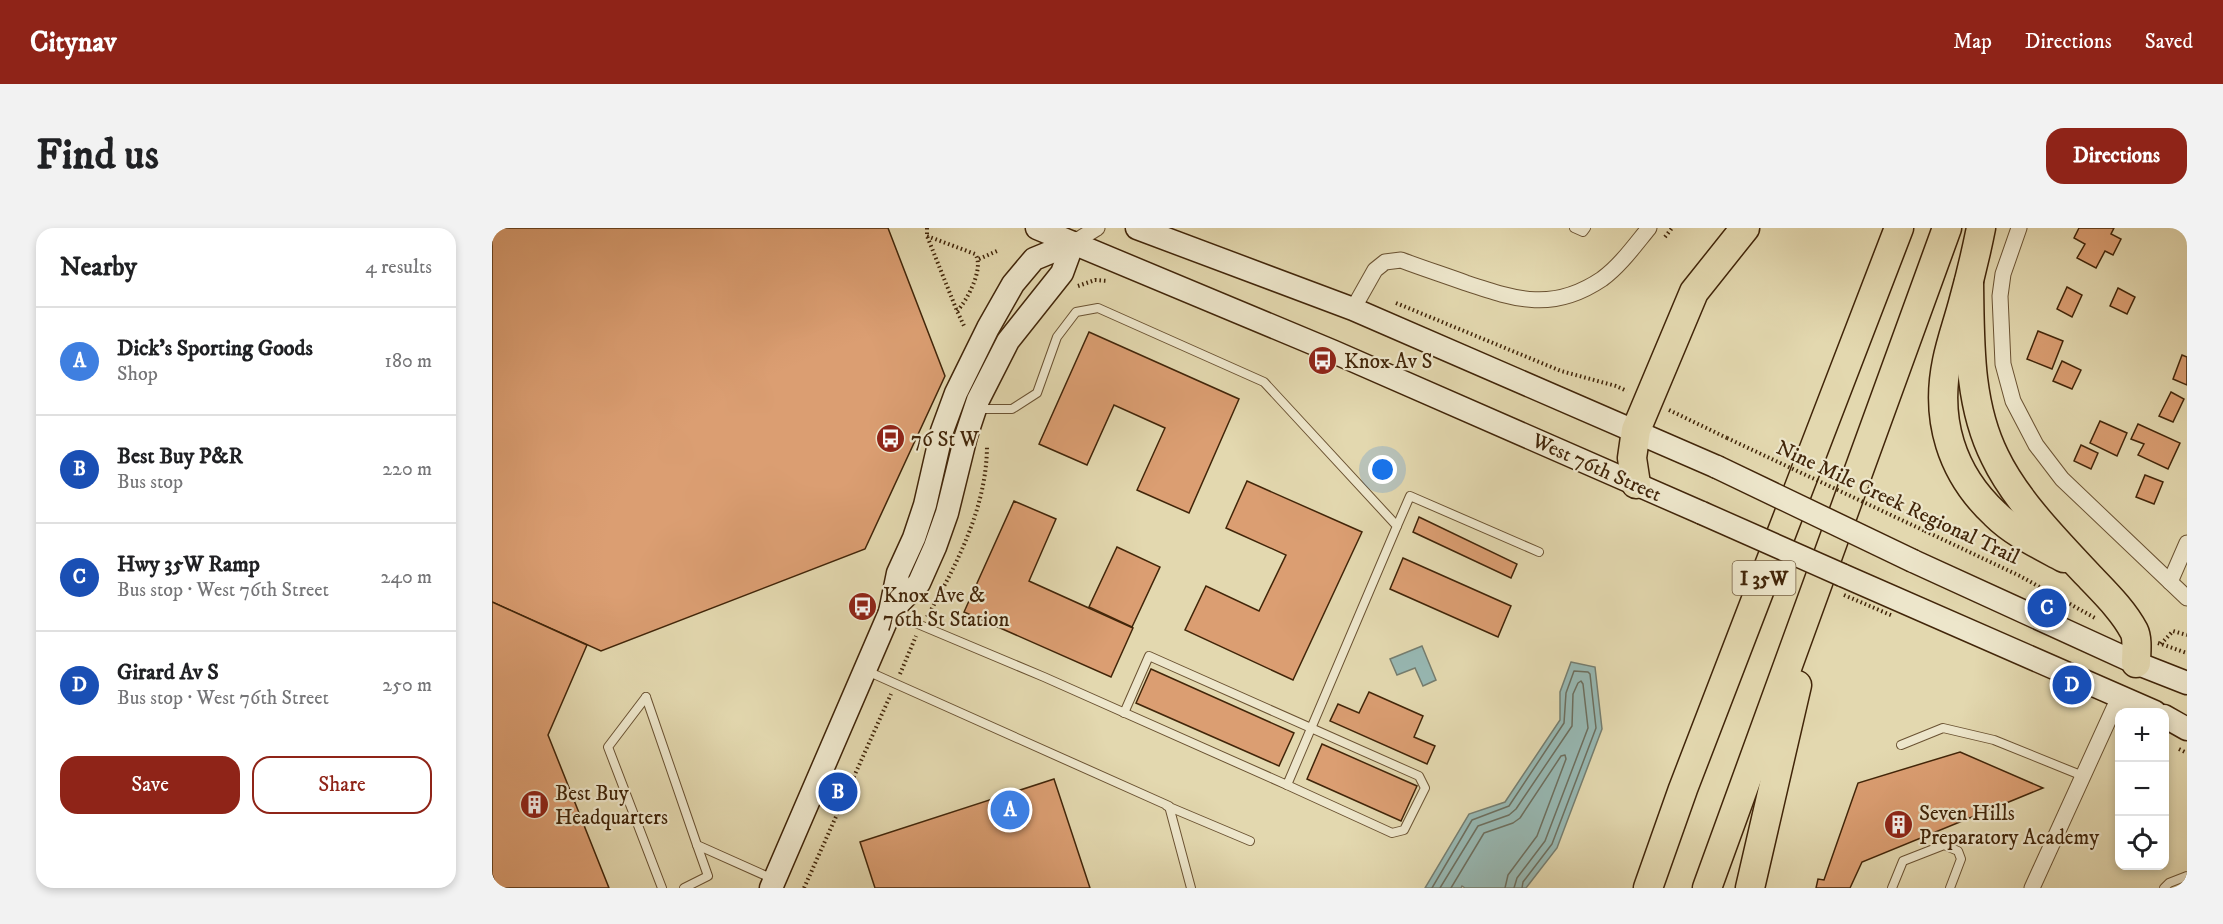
<!DOCTYPE html>
<html lang="en">
<head>
<meta charset="utf-8">
<style>
	body { margin:0; font-family:"IM FELL DW Pica",serif; background:#f2f2f2; color:#202124 }
	.controls { position:absolute; right:18px; bottom:18px; display:grid; overflow:hidden; border-radius:12px; box-shadow:0 3px 9px #0003 }
	.controls button { width:54px; height:54px; display:grid; place-items:center; padding:0; border:0; border-bottom:2px solid #e0e0e0; background:#fff; color:#202124; font:30px sans-serif }
	.you { position:absolute; left:891px; top:242px; width:21px; height:21px; margin:-15px; border:4px solid #fff; border-radius:50%; background:#1a73e8; box-shadow:0 0 0 9px #1a73e833 }
	.badge { display:grid; place-items:center; width:39px; height:39px; border-radius:50%; background:#8f2418; color:#fff; font-size:20px; font-weight:700 }
	.pin { position:absolute; translate:-50% -50%; border:3px solid #fff; box-shadow:0 2px 6px #0006 }
	.list { margin:0; padding:0; list-style:none }
	h2 { display:flex; justify-content:space-between; align-items:center; height:78px; margin:0; padding:0 24px; font-size:26px }
	h2 small { font-size:20px; font-weight:400; color:#757577 }
	.list li { display:grid; grid-template-columns:39px 1fr auto; gap:18px; align-items:center; box-sizing:border-box; height:108px; padding:0 24px; border-top:2px solid #e0e0e0 }
	.list b { display:block; font-size:22px; white-space:nowrap }
	.list p { margin:0; font-size:20px; white-space:nowrap; color:#757577 }
	.list em { font-size:20px; font-style:normal; color:#757577 }
	.actions { display:flex; gap:12px; padding:18px 24px }
	.actions a { flex:1; padding:14px 0; border:2px solid #8f2418; border-radius:18px; text-align:center; font-size:21px; color:#8f2418 }
	.actions .main { background:#8f2418; color:#fff }
	.icon { flex:none; width:33px; height:33px; fill:none; stroke:currentColor; stroke-width:2; stroke-linecap:round; stroke-linejoin:round }
	.map { position:relative; flex:none; width:1695px; height:660px; overflow:hidden; border-radius:18px }
	header { display:flex; align-items:center; gap:36px; box-sizing:border-box; height:84px; padding:0 30px; background:#8f2418; color:#fff }
	header strong { font-size:28px }
	nav { display:flex; gap:33px; margin-inline-start:auto; font-size:21px }
	.intro { display:flex; align-items:center; justify-content:space-between; box-sizing:border-box; height:144px; padding:0 36px }
	h1 { margin:0; font-size:42px }
	.button { padding:15px 27px; border-radius:18px; background:#8f2418; color:#fff; font-size:21px; font-weight:700 }
	main { display:flex; gap:36px; padding:0 36px }
	aside { flex:1; background:#fff; border-radius:18px; box-shadow:0 3px 9px #0003 }
	.map>svg:first-child { display:block }
	.water { fill:#97b8b3; stroke:#757d6f; stroke-width:1.5 }
	.lines { fill:none; stroke-linecap:round; stroke-linejoin:round }
	.shore { stroke:#6c6e5e; stroke-width:1.5 }
	.building { fill:#db9e72; stroke:#412509; stroke-width:1.5 }
	.lane-casing { stroke:#6a5232; stroke-width:10 }
	.street-casing { stroke:#6a5232; stroke-width:17 }
	.secondary-casing { stroke:#412509; stroke-width:25 }
	.highway-casing { stroke:#412509; stroke-width:31 }
	.path { stroke:#412509; stroke-width:4; stroke-dasharray:1.5 3; stroke-linecap:butt }
	.lane { stroke:#ede6cb; stroke-width:8 }
	.street { stroke:#ede6cb; stroke-width:15 }
	.secondary { stroke:#ede6cb; stroke-width:22 }
	.highway { stroke:#e3d8af; stroke-width:28 }
	.secondary-bridge-casing { stroke:#412509; stroke-width:25; stroke-linecap:butt }
	.path-bridge { stroke:#412509; stroke-width:4; stroke-dasharray:1.5 3; stroke-linecap:butt }
	.secondary-bridge { stroke:#ede6cb; stroke-width:22 }
	.labels { text-anchor:middle; stroke-width:4.5; stroke-linejoin:round; paint-order:stroke }
	.shield { fill:#ede6cb; stroke:#755f43; stroke-width:1.5 }
	.shield-label { font-size:20px; font-weight:bold; fill:#412509 }
	.poi-label { font-size:21px; fill:#412509; stroke:#ede6cb; text-anchor:start }
	.street-label { font-size:21px; fill:#412509; stroke:#ede6cb }
</style>
</head>
<body>
<header>
<strong>Citynav</strong>
<nav><a>Map</a><a>Directions</a><a>Saved</a></nav>
</header>
<div class="intro"><h1>Find us</h1><a class="button">Directions</a></div>
<main>
<aside>
<h2>Nearby<small>4 results</small></h2>
<ul class="list">
<li><span class="badge" style="background:#3f7fe0">A</span><div><b>Dick's Sporting Goods</b><p>Shop</p></div><em>180 m</em></li>
<li><span class="badge" style="background:#1a4fb4">B</span><div><b>Best Buy P&amp;R</b><p>Bus stop</p></div><em>220 m</em></li>
<li><span class="badge" style="background:#1a4fb4">C</span><div><b>Hwy 35W Ramp</b><p>Bus stop · West 76th Street</p></div><em>240 m</em></li>
<li><span class="badge" style="background:#1a4fb4">D</span><div><b>Girard Av S</b><p>Bus stop · West 76th Street</p></div><em>250 m</em></li>
</ul>
<div class="actions"><a class="main">Save</a><a>Share</a></div>
</aside>
<div class="map">
<svg width="1695" height="660" viewBox="0 0 1695 660">
	<rect width="100%" height="100%" fill="#e3d8af"/>
	<filter id="stains"><feTurbulence type="fractalNoise" baseFrequency=".00333" numOctaves="4"/><feColorMatrix values="0 0 0 0 .2 0 0 0 0 .09 0 0 0 0 .02 0 0 0 .5 -.17"/></filter>
	<radialGradient id="worn" r=".72"><stop offset=".6" stop-color="#630" stop-opacity="0"/><stop offset="1" stop-color="#630" stop-opacity=".3"/></radialGradient>
	<g class="water">
		<path d="M 930,418 L 944,452 L 931,458 L 923,440 L 905,447 L 898,431 Z"/>
		<path d="M 1079,434 L 1103,439 L 1110,501 L 1065,620 L 1034,660 L 973,660 L 970,658 L 969,660 L 933,660 L 977,586 L 1013,574 L 1068,492 L 1068,464 Z"/>
	</g>
	<g class="lines">
		<g class="shore">
			<path d="M 940,660 L 980,592 L 1017,578 L 1072,495 L 1074,465 L 1082,443 L 1096,444 L 1098,446 L 1104,500 L 1060,616 L 1031,654 L 1030,660"/>
			<path d="M 948,660 L 986,598 L 1017,587 L 1024,581 L 1080,498 L 1081,466 L 1086,455 L 1089,453 L 1091,456 L 1096,500 L 1053,613 L 1025,650 L 1022,660"/>
			<path d="M 959,660 L 992,605 L 1021,595 L 1028,590 L 1069,528 L 1073,527 L 1074,531 L 1045,608 L 1016,647 L 1013,660"/>
		</g>
	</g>
	<g class="building">
		<path d="M 0,0 L 396,0 L 453,148 L 373,321 L 109,423 L 0,374 Z"/>
		<path d="M 1587,0 L 1622,0 L 1619,6 L 1629,11 L 1621,27 L 1613,23 L 1604,40 L 1585,30 L 1593,16 L 1582,10 Z"/>
		<path d="M 1575,59 L 1590,67 L 1580,89 L 1565,81 Z"/>
		<path d="M 1626,60 L 1643,69 L 1635,86 L 1618,78 Z"/>
		<path d="M 1546,103 L 1571,113 L 1560,141 L 1535,131 Z"/>
		<path d="M 597,104 L 747,171 L 697,285 L 645,262 L 673,200 L 622,177 L 595,237 L 547,216 Z"/>
		<path d="M 1690,127 L 1695,129 L 1695,157 L 1681,151 Z"/>
		<path d="M 1570,133 L 1589,142 L 1580,161 L 1561,153 Z"/>
		<path d="M 1679,164 L 1692,171 L 1681,194 L 1667,188 Z"/>
		<path d="M 1608,193 L 1635,205 L 1625,228 L 1598,215 Z"/>
		<path d="M 1646,196 L 1688,215 L 1676,241 L 1646,227 L 1652,216 L 1639,211 Z"/>
		<path d="M 1589,217 L 1606,225 L 1599,241 L 1582,233 Z"/>
		<path d="M 1653,247 L 1671,254 L 1662,276 L 1644,269 Z"/>
		<path d="M 755,253 L 870,304 L 801,452 L 693,402 L 714,358 L 767,383 L 794,327 L 734,300 Z"/>
		<path d="M 522,273 L 564,291 L 537,353 L 641,400 L 619,449 L 472,384 Z"/>
		<path d="M 927,289 L 1025,336 L 1019,350 L 921,304 Z"/>
		<path d="M 625,319 L 668,339 L 640,399 L 597,379 Z"/>
		<path d="M 911,330 L 1019,378 L 1006,409 L 898,361 Z"/>
		<path d="M 0,374 L 95,417 L 56,507 L 117,660 L 5,660 L 0,646 Z"/>
		<path d="M 659,441 L 802,505 L 787,538 L 644,475 Z"/>
		<path d="M 877,464 L 931,488 L 922,509 L 943,518 L 935,536 L 838,493 L 846,476 L 867,485 Z"/>
		<path d="M 830,516 L 925,558 L 909,593 L 815,551 Z"/>
		<path d="M 1468,524 L 1551,560 L 1370,634 L 1358,660 L 1324,660 L 1326,651 L 1332,652 L 1366,555 Z"/>
		<path d="M 562,551 L 598,660 L 383,660 L 368,614 Z"/>
	</g>
	<g class="lines">
		<defs>
			<g id="lane">
				<path d="M 1082,0 L 1091,4 L 1094,0"/>
				<path d="M 905,298 L 918,268 L 1047,324"/>
				<path d="M 402,386 L 552,449 L 795,557 L 905,298 L 772,154 L 606,80 L 584,84 L 565,109 L 545,165 L 520,181 L 485,181"/>
				<path d="M 375,443 L 677,578 L 699,660"/>
				<path d="M 154,469 L 205,617 L 281,651"/>
				<path d="M 154,469 L 116,519 L 170,660"/>
				<path d="M 632,485 L 657,428 L 927,548 L 933,560 L 912,602 L 900,605 L 795,557"/>
				<path d="M 1409,517 L 1451,500 L 1502,512 L 1591,548"/>
				<path d="M 675,578 L 758,613"/>
				<path d="M 192,660 L 216,648 L 205,617"/>
				<path d="M 1400,660 L 1411,633 L 1452,617 L 1466,623 L 1469,631 L 1458,660"/>
				<path d="M 1672,660 L 1677,655 L 1695,648"/>
			</g>
			<g id="street">
				<path d="M 1527,0 L 1511,46 L 1508,68 L 1511,136 L 1521,173 L 1544,217 L 1570,251 L 1695,370"/>
				<path d="M 581,15 L 605,0"/>
				<path d="M 861,81 L 883,42 L 893,34 L 909,32 C 930,40 952,47 974,55 C 1025,72 1061,84 1110,51 C 1128,38 1143,17 1157,0"/>
				<path d="M 1678,354 L 1695,315"/>
				<path d="M 1540,660 L 1627,469"/>
			</g>
			<g id="secondary">
				<path d="M 545,0 L 842,124 L 1210,285"/>
				<path d="M 645,0 L 861,81 L 1225,239"/>
				<path d="M 1421,333 L 1644,435 L 1695,455"/>
				<path d="M 1350,347 L 1663,484"/>
				<path d="M 398,384 L 427,355 L 443,319 L 455,285 L 474,208 L 486,172 L 516,113 L 570,45 L 581,15"/>
				<path d="M 1672,488 L 1695,501"/>
				<path d="M 279,660 L 398,384 L 406,345 L 422,310 L 433,277 L 450,203 L 464,165 L 496,100 L 521,56 L 542,31 L 581,15"/>
			</g>
			<g id="highway">
				<path d="M 1489,0 C 1484,25 1478,50 1471,75 C 1466,94 1459,113 1455,133 C 1443,191 1459,245 1503,286 C 1522,305 1548,317 1572,330"/>
				<path d="M 1477,54 C 1478,113 1476,175 1503,229 C 1523,271 1564,313 1596,347 C 1612,364 1631,382 1642,403 C 1646,411 1644,426 1644,435"/>
				<path d="M 1144,256 L 1140,230 L 1144,202 L 1202,64 L 1253,0"/>
				<path d="M 1156,660 L 1191,561 L 1407,0"/>
				<path d="M 1215,660 L 1455,0"/>
				<path d="M 1258,660 L 1305,457"/>
			</g>
		</defs>
		<use href="#lane" class="lane-casing"/>
		<use href="#street" class="street-casing"/>
		<use href="#secondary" class="secondary-casing"/>
		<use href="#highway" class="highway-casing"/>
		<g class="path">
			<path d="M 435,0 L 435,8 L 465,83 L 473,100"/>
			<path d="M 435,8 L 483,26 C 493,39 475,73 465,83"/>
			<path d="M 1173,9 L 1180,0"/>
			<path d="M 487,31 L 505,23"/>
			<path d="M 586,58 L 603,52 L 616,53"/>
			<path d="M 904,75 L 1069,143 L 1124,158 L 1135,163"/>
			<path d="M 1177,182 L 1235,210"/>
			<path d="M 1433,303 L 1528,348 L 1603,390"/>
			<path d="M 435,389 C 465,336 495,279 495,217"/>
			<path d="M 1666,415 L 1695,425"/>
			<path d="M 1669,416 L 1681,403 L 1695,407"/>
			<path d="M 408,446 L 424,408"/>
			<path d="M 1687,521 L 1695,525"/>
			<path d="M 312,660 L 399,466"/>
		</g>
		<use href="#lane" class="lane"/>
		<use href="#street" class="street"/>
		<use href="#secondary" class="secondary"/>
		<use href="#highway" class="highway"/>
		<defs>
			<g id="secondary-bridge">
				<path d="M 1225,239 L 1421,333"/>
				<path d="M 1210,285 L 1350,347"/>
			</g>
		</defs>
		<use href="#secondary-bridge" class="secondary-bridge-casing"/>
		<g class="path-bridge">
			<path d="M 1235,210 L 1433,303"/>
			<path d="M 1352,367 L 1401,388"/>
		</g>
		<use href="#secondary-bridge" class="secondary-bridge"/>
	</g>
	<defs>
		<symbol id="bus-disc" viewBox="-11 -11 22 22"><circle r="9.5" fill="#8f2418" stroke="#ede6cb"/><path d="M-5-6H5V4H4V6H2V4H-2V6H-4V4H-5ZM-3.5-4V0h7V-4ZM-3.5 1.2v1.5H-2V1.2ZM2 1.2v1.5H3.5V1.2Z" fill="#fff"/></symbol>
		<symbol id="building-disc" viewBox="-11 -11 22 22"><circle r="9.5" fill="#8f2418" stroke="#ede6cb"/><path d="M-4-6H4V6H1V3H-1V6H-4ZM-2.5-4.3h1.7v1.8h-1.7ZM.8-4.3h1.7v1.8H.8ZM-2.5-1h1.7V.8h-1.7ZM.8-1h1.7V.8H.8Z" fill="#fff"/></symbol>
	</defs>
	<g fill-rule="evenodd">
		<use href="#bus-disc" x="814" y="116" width="33" height="33"/>
		<use href="#bus-disc" x="382" y="194" width="33" height="33"/>
		<use href="#bus-disc" x="354" y="362" width="33" height="33"/>
		<use href="#building-disc" x="26" y="560" width="33" height="33"/>
		<use href="#building-disc" x="1390" y="580" width="33" height="33"/>
	</g>
	<g class="labels">
		<rect class="shield" x="1240.5" y="333" width="63" height="34" rx="4.5"/>
		<g class="shield-label">
			<text x="1272" y="357">I 35W</text>
		</g>
		<g class="poi-label">
			<text x="852" y="140">Knox Av S</text>
			<text x="419" y="218">76 St W</text>
			<text x="391" y="374">Knox Ave &amp;<tspan x="391" dy="24">76th St Station</tspan></text>
			<text x="63" y="572">Best Buy<tspan x="63" dy="24">Headquarters</tspan></text>
			<text x="1427" y="592">Seven Hills<tspan x="1427" dy="24">Preparatory Academy</tspan></text>
		</g>
		<g class="street-label">
			<text transform="translate(1105 239) rotate(24)" y="7">West 76th Street</text>
			<text transform="translate(1406 274) rotate(25)" y="7">Nine Mile Creek Regional Trail</text>
		</g>
	</g>
	<rect width="100%" height="100%" filter="url(#stains)"/>
	<rect width="100%" height="100%" fill="url(#worn)"/>
</svg>
<div class="controls">
<button>+</button>
<button>−</button>
<button><svg class="icon" aria-label="locate" viewBox="0 0 24 24"><circle cx="12" cy="12" r="6"/><path d="M12 2v4M12 18v4M2 12h4M18 12h4"/></svg></button>
</div>
<div class="you"></div>
<div class="pin badge" style="left:518px;top:582px;background:#3f7fe0">A</div>
<div class="pin badge" style="left:346px;top:564px;background:#1a4fb4">B</div>
<div class="pin badge" style="left:1555px;top:380px;background:#1a4fb4">C</div>
<div class="pin badge" style="left:1580px;top:457px;background:#1a4fb4">D</div>
</div>
</main>
</body>
</html>
